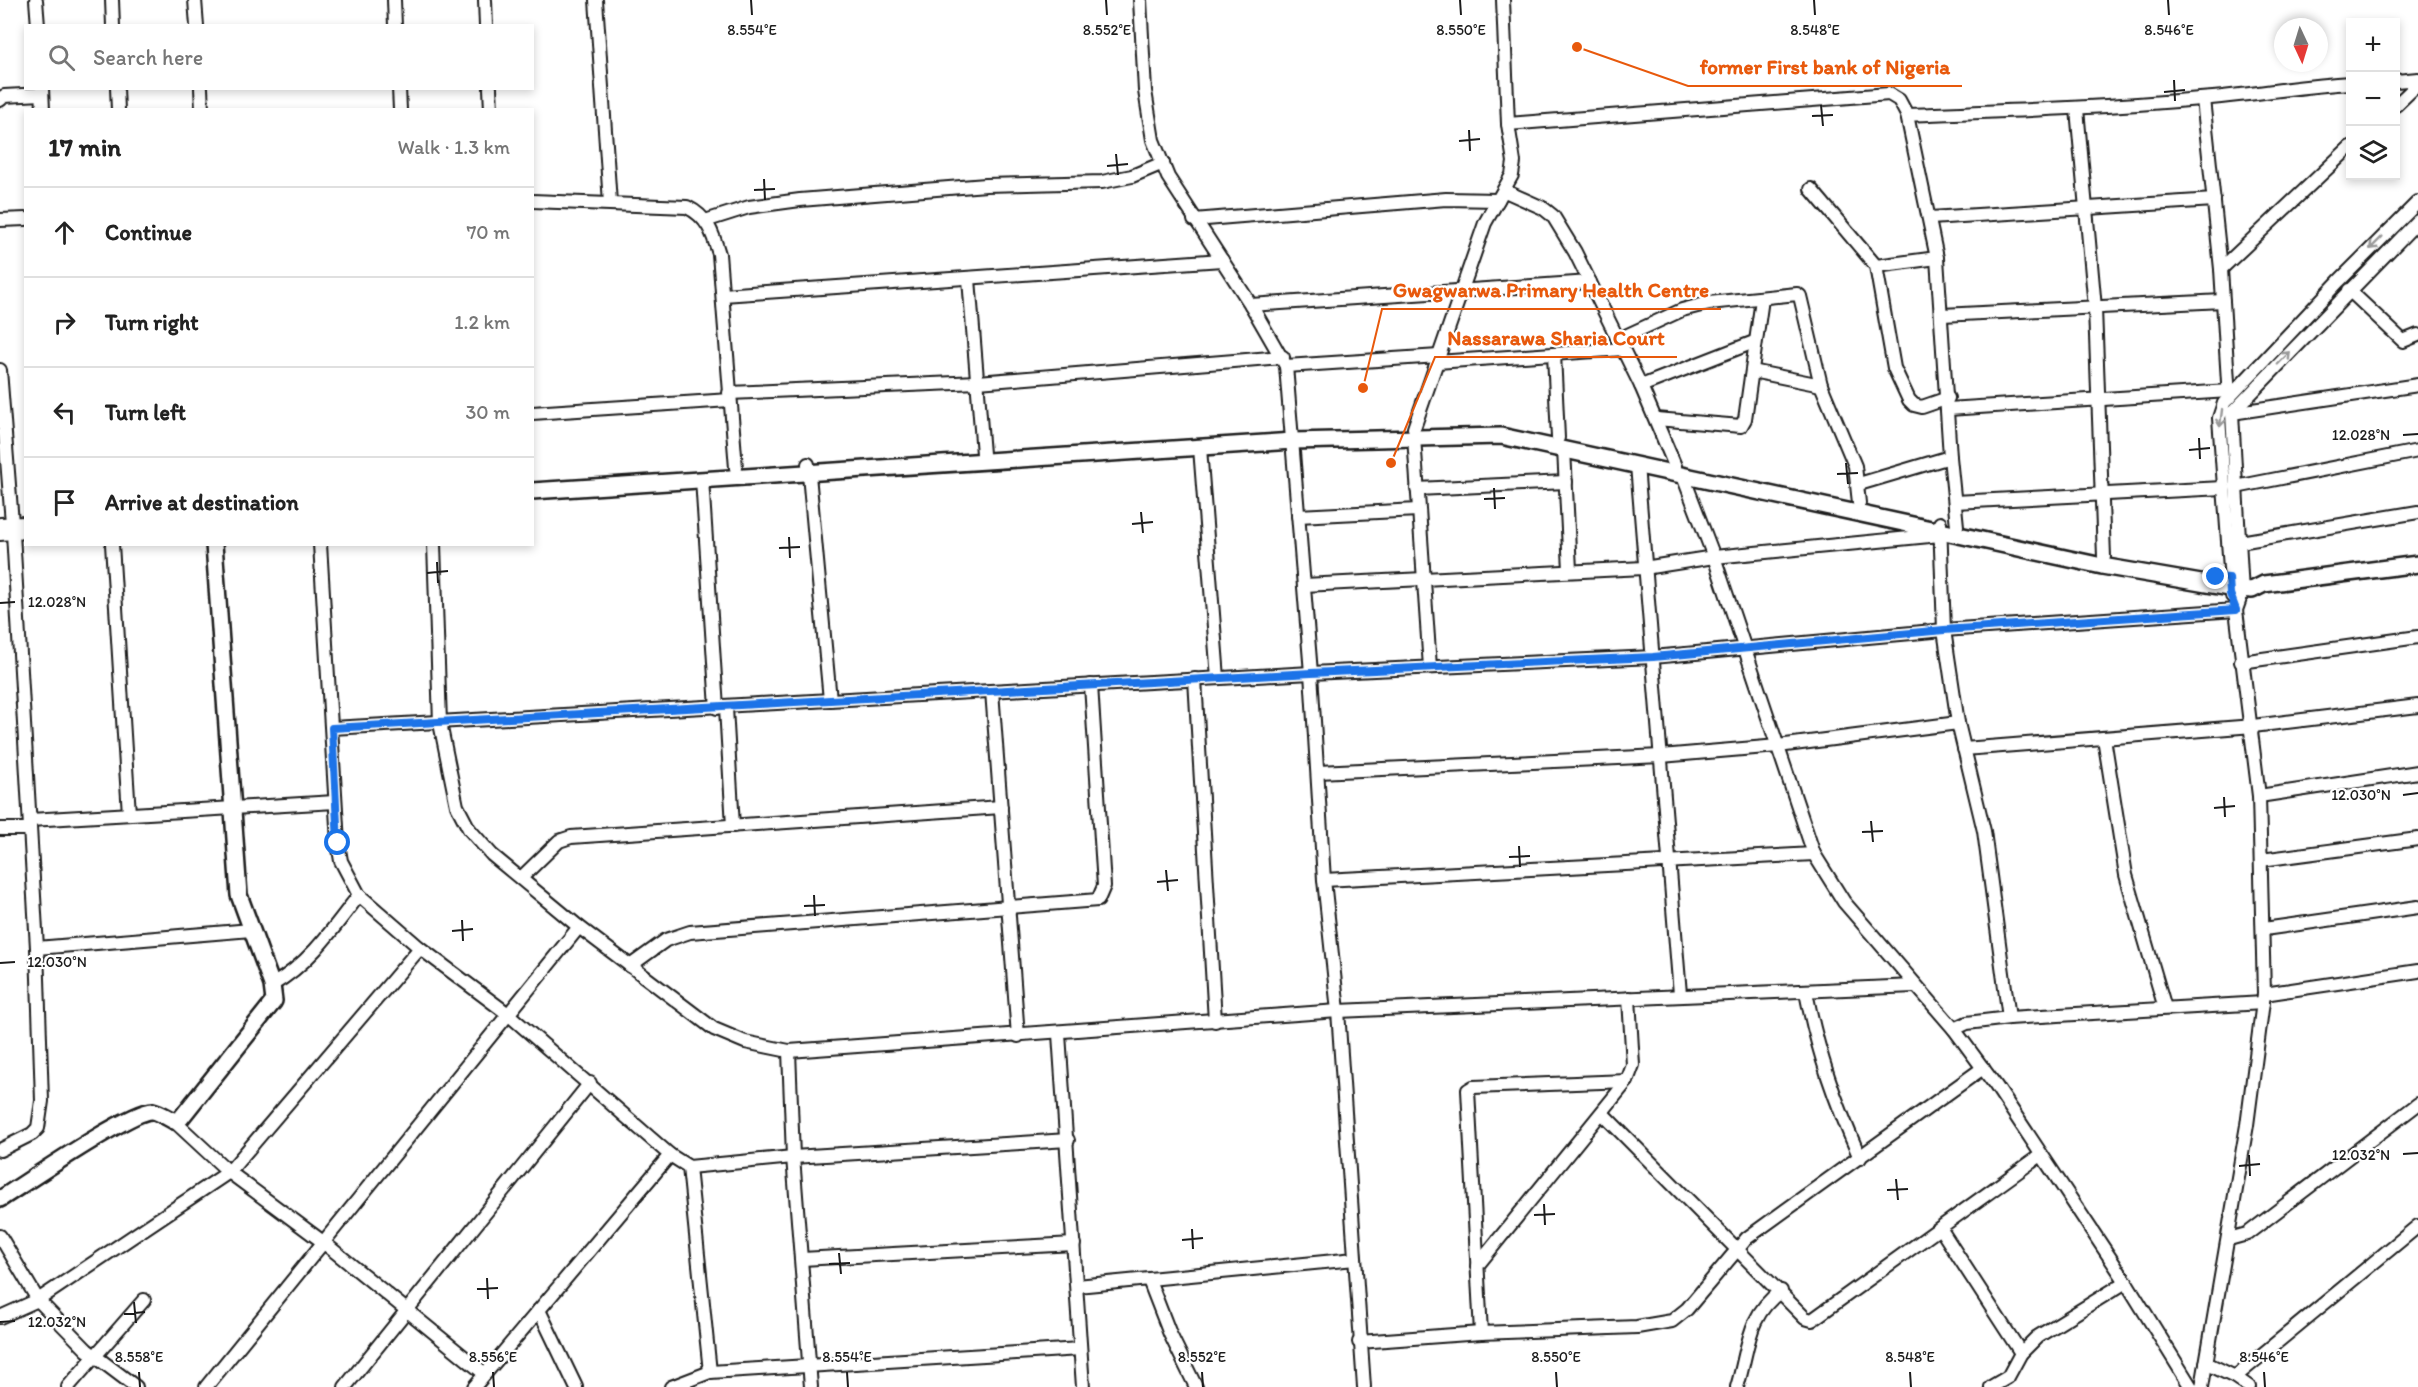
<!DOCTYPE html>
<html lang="en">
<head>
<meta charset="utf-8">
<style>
	body { margin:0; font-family:Itim,sans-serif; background:#f2f2f2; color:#222 }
	.controls { position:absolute; right:18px; top:18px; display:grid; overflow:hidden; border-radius:0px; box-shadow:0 3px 9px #0003 }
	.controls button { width:54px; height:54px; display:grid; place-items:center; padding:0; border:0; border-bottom:2px solid #e0e0e0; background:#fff; color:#222; font:30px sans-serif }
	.compass { position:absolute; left:2274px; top:18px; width:54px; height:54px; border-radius:50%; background:#fff; box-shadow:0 3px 9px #0003; rotate:176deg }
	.stop { position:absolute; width:18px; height:18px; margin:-14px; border:4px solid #1a73e8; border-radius:50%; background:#fff }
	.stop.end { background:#1a73e8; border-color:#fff; box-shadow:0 2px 6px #0008 }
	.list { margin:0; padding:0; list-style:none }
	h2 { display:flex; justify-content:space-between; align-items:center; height:78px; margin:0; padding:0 24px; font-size:26px }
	h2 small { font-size:20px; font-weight:400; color:#767676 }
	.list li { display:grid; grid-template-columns:39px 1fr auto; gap:18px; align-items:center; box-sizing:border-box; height:90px; padding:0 24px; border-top:2px solid #e0e0e0 }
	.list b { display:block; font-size:22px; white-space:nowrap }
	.list em { font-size:20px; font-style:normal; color:#767676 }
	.icon { flex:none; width:33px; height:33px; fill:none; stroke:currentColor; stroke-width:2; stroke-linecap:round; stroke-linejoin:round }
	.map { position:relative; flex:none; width:2418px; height:1387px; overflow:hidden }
	.search { position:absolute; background:#fff; box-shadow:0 3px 9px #0003; left:24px; top:24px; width:510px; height:66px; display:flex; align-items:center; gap:15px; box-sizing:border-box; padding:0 21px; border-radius:0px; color:#767676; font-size:22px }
	.panel { position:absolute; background:#fff; box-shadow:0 3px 9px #0003; left:24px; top:108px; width:510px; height:438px; border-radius:0px }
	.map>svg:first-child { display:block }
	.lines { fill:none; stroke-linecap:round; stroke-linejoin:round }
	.minor-casing { stroke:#1c1c1c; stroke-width:16 }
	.tertiary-casing { stroke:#1c1c1c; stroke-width:20 }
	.minor { stroke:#fff; stroke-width:12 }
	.tertiary { stroke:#fff; stroke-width:15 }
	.oneway { stroke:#999 }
	.route { stroke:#1a73e8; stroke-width:8 }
	.ticks { fill:none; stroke:#1c1c1c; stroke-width:2 }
	.ticks-label { font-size:15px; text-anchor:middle; fill:#1c1c1c; stroke:#fff; stroke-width:4.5; stroke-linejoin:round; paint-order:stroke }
	.leader { fill:none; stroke:#e8590c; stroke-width:2 }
	.callout-dot { fill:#e8590c; stroke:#fff; stroke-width:2 }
	.callout-label { font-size:21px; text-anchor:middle; font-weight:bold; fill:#e8590c; stroke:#fff; stroke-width:4.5; stroke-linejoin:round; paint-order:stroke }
</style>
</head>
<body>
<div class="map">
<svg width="2418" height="1387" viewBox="0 0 2418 1387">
	<rect width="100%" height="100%" fill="#fff"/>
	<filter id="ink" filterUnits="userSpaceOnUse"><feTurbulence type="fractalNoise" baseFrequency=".0167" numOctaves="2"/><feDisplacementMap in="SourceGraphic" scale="12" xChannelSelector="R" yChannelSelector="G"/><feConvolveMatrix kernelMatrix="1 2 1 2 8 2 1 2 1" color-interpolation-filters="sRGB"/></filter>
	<g filter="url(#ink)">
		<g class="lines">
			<defs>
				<g id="minor">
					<path d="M 36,0 L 38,26"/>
					<path d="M 112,0 L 113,26"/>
					<path d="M 195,0 L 197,26"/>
					<path d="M 394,0 L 395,26"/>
					<path d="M 485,0 L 486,26"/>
					<path d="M 596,0 L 610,203"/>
					<path d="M 1140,0 L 1145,91 L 1153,140 L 1168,177 L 1251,305 L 1286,366 L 1311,673 L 1324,880 L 1338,1011 L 1364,1387"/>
					<path d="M 2396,81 L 2418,79"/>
					<path d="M 42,88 L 43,110"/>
					<path d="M 117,88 L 118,110"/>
					<path d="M 201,88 L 202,110"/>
					<path d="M 399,88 L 400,110"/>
					<path d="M 490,88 L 491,110"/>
					<path d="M 2203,99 L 2221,269 L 2229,398"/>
					<path d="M 0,100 L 4,96 L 42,94"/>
					<path d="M 2396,105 L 2418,84"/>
					<path d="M 2077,109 L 2095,308 L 2104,557"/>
					<path d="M 1907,115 C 2005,111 2102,108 2200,99 C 2251,95 2300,86 2350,83"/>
					<path d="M 1508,124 L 1889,94 L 1899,100 L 1907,115 L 1937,258 L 1950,457 L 1957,526"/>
					<path d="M 1811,189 L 1876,266 L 1894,368 L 1909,400 L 1914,405 L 1922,407 L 1948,398"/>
					<path d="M 1505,191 L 1543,208 L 1553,216 L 1575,252 L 1641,386 L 1675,466"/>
					<path d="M 532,201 L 687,207 C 708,217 713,234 719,254 L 736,468"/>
					<path d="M 1930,218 L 2214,200"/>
					<path d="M 0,220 L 26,219"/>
					<path d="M 1194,220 L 1446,199 L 1498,200"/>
					<path d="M 705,221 L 749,207 L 800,200 L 986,185 L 1102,182 L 1132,176 L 1163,163"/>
					<path d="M 1876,266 L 1937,258"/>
					<path d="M 2221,269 L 2350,147"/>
					<path d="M 969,279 L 983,454"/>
					<path d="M 2349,290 L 2403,341 L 2418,335"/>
					<path d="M 723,295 L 1222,260"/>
					<path d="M 1251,305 L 1590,282"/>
					<path d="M 1942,315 L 2223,301"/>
					<path d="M 1619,339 L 1682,310 L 1709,303 L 1797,294 L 1800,296 L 1821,385 L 1855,466 L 1859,503"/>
					<path d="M 1554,354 L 1558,438"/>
					<path d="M 1437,362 L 1623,349"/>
					<path d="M 1286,366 L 1439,356"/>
					<path d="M 0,370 L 12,523"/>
					<path d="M 1752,371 L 1821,385"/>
					<path d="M 1641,386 L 1754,342"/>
					<path d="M 729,393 L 978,382 L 1283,357"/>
					<path d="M 1948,409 L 2229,391"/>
					<path d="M 532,413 L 730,400"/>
					<path d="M 2232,413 L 2418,385"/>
					<path d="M 1656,419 L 1741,426 L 1745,419 L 1762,299"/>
					<path d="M 1414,428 L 1485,223 L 1512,175 L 1514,162 L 1508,124 L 1503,0"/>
					<path d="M 1414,437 L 1430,667"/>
					<path d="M 1200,448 L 1218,678"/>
					<path d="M 1564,449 L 1570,570"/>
					<path d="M 808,464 L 830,700"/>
					<path d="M 1637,465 L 1680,994"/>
					<path d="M 1683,476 L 1714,557 L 1814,854 L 1844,902 L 1954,1029 L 1996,1086 L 2126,1282 L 2191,1387"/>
					<path d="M 702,479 L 717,708"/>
					<path d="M 1859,484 L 1950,457"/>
					<path d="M 2236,487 L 2418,451"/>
					<path d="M 1417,489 L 1566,482"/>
					<path d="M 1955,502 L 2223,488"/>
					<path d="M 1298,516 L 1418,510"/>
					<path d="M 1940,523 L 1944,630 L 1958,723 L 1984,831 L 2009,1018"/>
					<path d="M 0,524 L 26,523"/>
					<path d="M 0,534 L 26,532"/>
					<path d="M 2240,542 L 2418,512"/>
					<path d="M 112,544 L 129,814"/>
					<path d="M 320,544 L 338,843 L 341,861 L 359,895 L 420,948 L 508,1014 L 670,1155 L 689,1167 L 793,1157 L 1068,1140"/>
					<path d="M 434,544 L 440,723 L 457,806 L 469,829 L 492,855 L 579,927 L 714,1029 L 745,1042 L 789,1051 L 1338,1011 L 1914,986"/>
					<path d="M 1304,585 L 1644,568 L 1714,557 L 1940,535"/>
					<path d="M 2232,596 L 2219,418 L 2224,403 L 2339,281 L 2418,202"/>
					<path d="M 2241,662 L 2418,637"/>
					<path d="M 1195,679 L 1215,1021"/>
					<path d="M 992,691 L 1018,1036"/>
					<path d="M 726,708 L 733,826"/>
					<path d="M 332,728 L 1311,673 L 1653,657 L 1944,630 L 2236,610"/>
					<path d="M 2104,738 L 2126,875 L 2165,1008"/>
					<path d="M 1964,749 L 2253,726 L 2418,706"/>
					<path d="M 1318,772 L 1661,756 L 1778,746 L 1958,723"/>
					<path d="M 2259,796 L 2418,772"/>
					<path d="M 30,820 L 335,802"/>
					<path d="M 0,829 L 30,829"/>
					<path d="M 2261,860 L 2418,839"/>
					<path d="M 521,878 L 559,841 L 571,837 L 1001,807"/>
					<path d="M 1324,880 L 1814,854"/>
					<path d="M 2264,929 L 2418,907"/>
					<path d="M 37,948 L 251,930"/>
					<path d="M 630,966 L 666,940 L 690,932 L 1098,900 L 1104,886 L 1091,685"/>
					<path d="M 272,985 C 309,964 333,929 359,895"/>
					<path d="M 1806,992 C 1818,1054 1835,1101 1860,1158"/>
					<path d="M 2264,994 L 2418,971"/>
					<path d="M 1954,1029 L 1967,1023 L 2009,1018 L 2263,1003"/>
					<path d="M 1059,1034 L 1083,1387"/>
					<path d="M 789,1051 L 793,1157 L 811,1387"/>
					<path d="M 1602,1113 L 1805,1318 L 1812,1320 L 2041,1155"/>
					<path d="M 174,1121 L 229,1172 L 323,1242 L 485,1374"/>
					<path d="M 0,1150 L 32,1134 L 38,1128 L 42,1101 L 37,948 L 13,533"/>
					<path d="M 689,1167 L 710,1372"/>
					<path d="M 1940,1228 L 2021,1353"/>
					<path d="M 0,1236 L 38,1300 L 87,1350 L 136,1387"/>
					<path d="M 2229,1239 L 2247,1234 L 2418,1104"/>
					<path d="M 802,1259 L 1074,1244"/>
					<path d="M 1477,1266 L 1627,1081 L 1633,1065 L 1629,998"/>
					<path d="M 1149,1280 L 1170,1334 L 1196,1387"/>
					<path d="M 1077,1286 L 1355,1259"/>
					<path d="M 539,1310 L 576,1387"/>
					<path d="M 0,1317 L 38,1300 L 229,1172 L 420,948"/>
					<path d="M 1481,1333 L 1468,1090 L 1473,1087 L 1627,1081"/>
					<path d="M 1359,1342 L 1481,1333 L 1637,1327 L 1672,1321 L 1687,1309 L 1747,1238 L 1983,1068"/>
					<path d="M 2206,1363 L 2235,1377 L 2249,1387"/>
					<path d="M 2235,1377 L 2418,1226"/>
					<path d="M 68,1387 L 144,1300"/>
					<path d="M 206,1387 L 579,927"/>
					<path d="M 345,1387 L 590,1083"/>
					<path d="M 474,1387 L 670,1155"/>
					<path d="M 671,1387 L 710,1372 L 1080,1349"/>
					<path d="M 1737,1387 C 1749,1349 1746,1316 1781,1291"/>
					<path d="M 1991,1387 L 2008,1377 L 2021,1353 L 2037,1337 L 2126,1282"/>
					<path d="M 2202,1387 L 2247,1125 L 2264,994 L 2259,796 L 2236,610 L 2242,593 L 2232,413 L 2418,221"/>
				</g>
				<g id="tertiary">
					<path d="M 532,491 L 1293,441 L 1501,436 L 2102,566 L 2230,588 L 2252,590 L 2264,584 L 2418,564"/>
					<path d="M 0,1199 C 24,1184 133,1109 153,1111 C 159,1112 168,1118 174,1121 L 181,1118 L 274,1001 L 272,985 L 239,895 L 214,544"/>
				</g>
			</defs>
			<use href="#minor" class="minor-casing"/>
			<use href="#tertiary" class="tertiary-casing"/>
			<use href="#minor" class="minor"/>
			<use href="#tertiary" class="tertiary"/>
		</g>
		<defs><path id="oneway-shaft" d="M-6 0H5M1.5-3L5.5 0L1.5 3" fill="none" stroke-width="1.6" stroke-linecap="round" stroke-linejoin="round" transform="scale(1.5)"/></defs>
		<g class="oneway">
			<use href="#oneway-shaft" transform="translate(2376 243) rotate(135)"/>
			<use href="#oneway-shaft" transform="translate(2284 358) rotate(-46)"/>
			<use href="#oneway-shaft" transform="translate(2221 418) rotate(97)"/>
		</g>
	</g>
	<g class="lines" filter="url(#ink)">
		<path class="route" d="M 338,843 L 332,728 L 1311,673 L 1653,657 L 1944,630 L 2236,610 L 2230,594 L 2229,578 L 2216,577"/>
	</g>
	<path class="ticks" d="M 751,0 L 752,15M 1106,0 L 1107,15M 1460,0 L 1461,15M 1814,0 L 1815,15M 2168,0 L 2169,15M 2174,80 L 2175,101M 2164,92 L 2185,90M 1821,105 L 1823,126M 1812,116 L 1833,115M 1469,130 L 1470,151M 1459,141 L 1480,139M 1116,154 L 1118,175M 1107,166 L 1128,164M 764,179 L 765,200M 754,190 L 775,189M 2403,435 L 2418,434M 2199,438 L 2200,459M 2189,450 L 2210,448M 1846,463 L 1848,484M 1837,474 L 1858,473M 1494,488 L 1495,509M 1484,499 L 1505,498M 1141,512 L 1143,533M 1132,524 L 1153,522M 789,537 L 790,558M 779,548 L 800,547M 437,562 L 438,583M 427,573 L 448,571M 0,603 L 15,602M 2403,795 L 2418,793M 2224,797 L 2225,817M 2214,808 L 2235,806M 1871,821 L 1873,842M 1862,832 L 1883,831M 1519,846 L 1520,867M 1509,857 L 1530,856M 1166,870 L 1168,891M 1157,882 L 1178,880M 814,895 L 815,916M 804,906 L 825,905M 462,920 L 463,941M 452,931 L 473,929M 0,963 L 15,962M 2403,1154 L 2418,1153M 2249,1155 L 2250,1176M 2239,1166 L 2260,1164M 1896,1179 L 1898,1200M 1887,1190 L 1908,1189M 1544,1204 L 1545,1225M 1534,1215 L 1555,1214M 1192,1229 L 1193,1249M 1182,1240 L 1203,1238M 839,1253 L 841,1274M 829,1264 L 850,1263M 487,1278 L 488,1299M 477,1289 L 498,1288M 134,1302 L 136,1323M 124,1314 L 145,1312M 0,1322 L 15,1321M 139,1372 L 140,1387M 493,1372 L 494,1387M 847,1372 L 848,1387M 1202,1372 L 1203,1387M 1556,1372 L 1557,1387M 1910,1372 L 1911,1387M 2264,1372 L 2265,1387"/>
	<g class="ticks-label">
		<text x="752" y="35">8.554°E</text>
		<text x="1107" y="35">8.552°E</text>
		<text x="1461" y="35">8.550°E</text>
		<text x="1815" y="35">8.548°E</text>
		<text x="2169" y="35">8.546°E</text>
		<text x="2361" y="440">12.028°N</text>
		<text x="57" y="607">12.028°N</text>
		<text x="2361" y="800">12.030°N</text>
		<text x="57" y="967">12.030°N</text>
		<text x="2361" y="1160">12.032°N</text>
		<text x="57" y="1327">12.032°N</text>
		<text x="139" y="1362">8.558°E</text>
		<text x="493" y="1362">8.556°E</text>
		<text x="847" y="1362">8.554°E</text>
		<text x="1202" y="1362">8.552°E</text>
		<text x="1556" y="1362">8.550°E</text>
		<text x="1910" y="1362">8.548°E</text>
		<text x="2264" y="1362">8.546°E</text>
	</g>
	<path class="leader" d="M1577 47L1688 86H1962M1363 388L1382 309H1721M1391 463L1435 357H1677"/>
	<g class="callout-dot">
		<circle cx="1577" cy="47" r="6"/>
		<circle cx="1363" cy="388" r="6"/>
		<circle cx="1391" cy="463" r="6"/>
	</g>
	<g class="callout-label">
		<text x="1825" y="74">former First bank of Nigeria</text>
		<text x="1551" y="297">Gwagwarwa Primary Health Centre</text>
		<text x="1556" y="345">Nassarawa Sharia Court</text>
	</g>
</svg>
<div class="controls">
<button>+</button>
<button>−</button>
<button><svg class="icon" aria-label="layers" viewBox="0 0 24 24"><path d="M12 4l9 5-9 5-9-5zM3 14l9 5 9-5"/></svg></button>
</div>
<svg class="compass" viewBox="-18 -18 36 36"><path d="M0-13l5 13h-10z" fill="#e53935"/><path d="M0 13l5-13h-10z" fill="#767676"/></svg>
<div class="stop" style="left:338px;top:843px"></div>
<div class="stop end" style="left:2216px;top:577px"></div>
<div class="search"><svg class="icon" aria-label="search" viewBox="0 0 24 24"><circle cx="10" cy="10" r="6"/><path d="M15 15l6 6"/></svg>Search here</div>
<section class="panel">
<h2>17 min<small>Walk · 1.3 km</small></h2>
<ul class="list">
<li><svg class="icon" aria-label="ahead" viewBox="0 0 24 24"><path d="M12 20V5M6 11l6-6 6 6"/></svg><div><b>Continue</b></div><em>70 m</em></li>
<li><svg class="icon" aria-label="right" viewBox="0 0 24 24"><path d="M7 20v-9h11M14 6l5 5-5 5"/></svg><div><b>Turn right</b></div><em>1.2 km</em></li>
<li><svg class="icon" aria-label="left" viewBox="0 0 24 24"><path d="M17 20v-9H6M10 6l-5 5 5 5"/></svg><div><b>Turn left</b></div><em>30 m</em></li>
<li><svg class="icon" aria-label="arrive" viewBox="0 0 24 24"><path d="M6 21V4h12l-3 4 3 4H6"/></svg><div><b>Arrive at destination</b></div></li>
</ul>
</section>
</div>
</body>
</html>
